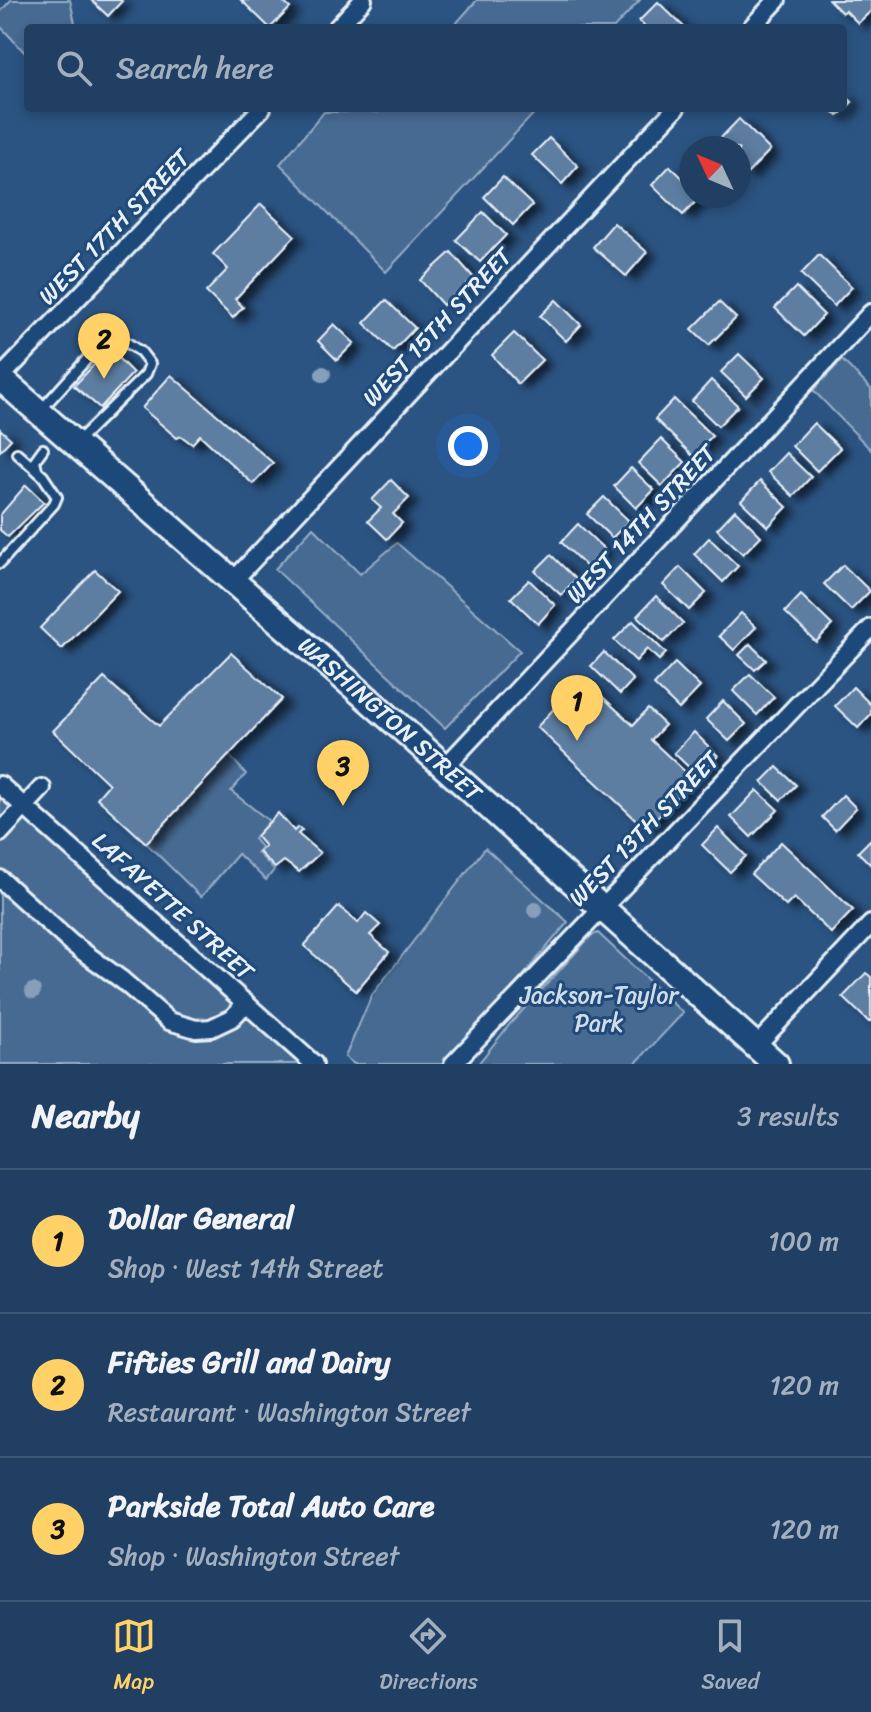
<!DOCTYPE html>
<html lang="en">
<head>
<meta charset="utf-8">
<style>
	body { margin:0; font-family:Sriracha,sans-serif; background:#2d4a6b; color:#f1f3f6 }
	.compass { position:absolute; left:679px; top:136px; width:72px; height:72px; border-radius:50%; background:#203f62; box-shadow:0 4px 12px #0003; rotate:314deg }
	.you { position:absolute; left:468px; top:446px; width:28px; height:28px; margin:-20px; border:6px solid #fff; border-radius:50%; background:#1a73e8; box-shadow:0 0 0 12px #1a73e833 }
	.badge { display:grid; place-items:center; width:52px; height:52px; border-radius:50%; background:#ffd166; color:#111; font-size:26px; font-weight:700 }
	.pin { position:absolute; translate:-50% -66px; filter:drop-shadow(0 2px 4px #0008) }
	.pin::after { content:''; position:absolute; top:42px; width:28px; height:24px; background:inherit; clip-path:polygon(0 0,100% 0,50% 100%) }
	.list { margin:0; padding:0; list-style:none }
	h2 { display:flex; justify-content:space-between; align-items:center; height:104px; margin:0; padding:0 32px; font-size:34px }
	h2 small { font-size:26px; font-weight:400; color:#a2afbe }
	.list li { display:grid; grid-template-columns:52px 1fr auto; gap:24px; align-items:center; box-sizing:border-box; height:144px; padding:0 32px; border-top:2px solid #3d5877 }
	.list b { display:block; font-size:30px; white-space:nowrap }
	.list p { margin:0; font-size:26px; white-space:nowrap; color:#a2afbe }
	.list em { font-size:26px; font-style:normal; color:#a2afbe }
	.icon { flex:none; width:44px; height:44px; fill:none; stroke:currentColor; stroke-width:2; stroke-linecap:round; stroke-linejoin:round }
	.map { position:relative; flex:none; width:871px; height:1064px; overflow:hidden }
	.search { position:absolute; background:#203f62; box-shadow:0 4px 12px #0003; left:24px; right:24px; top:24px; height:88px; display:flex; align-items:center; gap:20px; box-sizing:border-box; padding:0 28px; border-radius:8px; color:#a2afbe; font-size:30px }
	.sheet { height:536px; background:#203f62 }
	nav { display:flex; justify-content:space-around; align-items:center; box-sizing:border-box; height:112px; border-top:2px solid #3d5877; background:#203f62; font-size:22px; color:#a2afbe }
	nav a { display:grid; justify-items:center; gap:4px }
	nav .on { color:#ffd166 }
	.map>svg:first-child { display:block }
	.green { fill:#476b93; stroke:#98aec6; stroke-width:2 }
	.building { fill:#5d7da1; stroke:#e8f1f8; stroke-width:2; filter:url(#shadow) }
	.lines { fill:none; stroke-linecap:round; stroke-linejoin:round }
	.service-casing { stroke:#e8f1f8; stroke-width:14 }
	.minor-casing { stroke:#e8f1f8; stroke-width:22 }
	.secondary-casing { stroke:#e8f1f8; stroke-width:30 }
	.service { stroke:#1f4a7a; stroke-width:8 }
	.minor { stroke:#1f4a7a; stroke-width:16 }
	.secondary { stroke:#1f4a7a; stroke-width:24 }
	.tree { fill:#869fbb }
	.labels { text-anchor:middle; stroke-width:6; stroke-linejoin:round; paint-order:stroke }
	.street-label { font-size:24px; fill:#e8f1f8; stroke:#1f4a7a }
	.park-label { font-size:24px; fill:#d0dde9; stroke:#1f4a7a }
</style>
</head>
<body>
<div class="map">
<svg width="871" height="1064" viewBox="0 0 871 1064">
	<defs>
		<filter id="shadow"><feDropShadow dx="9" dy="5" stdDeviation="4" flood-color="#0009"/></filter>
	</defs>
	<rect width="100%" height="100%" fill="#2b5482"/>
	<filter id="ink" filterUnits="userSpaceOnUse"><feTurbulence type="fractalNoise" baseFrequency=".0125" numOctaves="2"/><feDisplacementMap in="SourceGraphic" scale="16" xChannelSelector="R" yChannelSelector="G"/><feConvolveMatrix kernelMatrix="1 2 1 2 8 2 1 2 1" color-interpolation-filters="sRGB"/></filter>
	<g filter="url(#ink)">
		<g class="green">
			<path d="M 11,0 L 70,0 L 76,28 L 28,28 L 28,56 L 0,26 L 0,12 Z"/>
			<path d="M 477,0 L 640,0 L 614,28 L 452,28 Z"/>
			<path d="M 382,108 L 539,108 L 386,272 L 280,164 L 324,112 L 378,112 Z"/>
			<path d="M 842,360 L 871,389 L 871,450 L 813,390 Z"/>
			<path d="M 313,527 L 360,574 L 397,543 L 520,651 L 445,728 L 275,569 Z"/>
			<path d="M 229,755 L 246,774 L 231,791 L 269,821 L 254,839 L 261,847 L 257,852 L 274,870 L 266,880 L 238,854 L 201,897 L 146,843 Z"/>
			<path d="M 0,797 L 134,910 L 303,1064 L 0,1064 Z"/>
			<path d="M 485,848 L 568,922 L 486,1020 L 445,1064 L 354,1064 L 345,1057 L 372,995 Z"/>
			<path d="M 598,933 L 683,1013 L 635,1064 L 478,1064 L 510,1024 L 591,936 Z"/>
		</g>
		<g class="building">
			<path d="M 91,0 L 121,0 L 122,1 L 108,16 Z"/>
			<path d="M 241,0 L 281,0 L 290,8 L 270,28 Z"/>
			<path d="M 829,0 L 871,0 L 871,11 L 858,23 L 845,10 L 842,13 Z"/>
			<path d="M 658,2 L 685,28 L 646,28 L 639,21 Z"/>
			<path d="M 843,93 L 852,102 L 838,116 L 829,108 L 843,108 Z"/>
			<path d="M 739,119 L 770,150 L 747,174 L 739,167 L 739,148 L 720,148 L 715,144 Z"/>
			<path d="M 549,138 L 578,166 L 562,184 L 532,155 Z"/>
			<path d="M 670,166 L 691,186 L 691,196 L 701,196 L 683,215 L 652,185 Z"/>
			<path d="M 503,177 L 532,205 L 513,225 L 484,197 Z"/>
			<path d="M 261,204 L 295,236 L 235,299 L 243,307 L 233,318 L 206,292 L 228,269 L 213,254 Z"/>
			<path d="M 483,212 L 506,235 L 480,262 L 456,240 Z"/>
			<path d="M 614,223 L 647,252 L 626,276 L 593,247 Z"/>
			<path d="M 451,252 L 474,278 L 443,305 L 420,280 Z"/>
			<path d="M 819,255 L 852,287 L 834,306 L 801,274 Z"/>
			<path d="M 796,287 L 824,315 L 804,336 L 775,308 Z"/>
			<path d="M 386,300 L 415,328 L 393,351 L 364,323 Z"/>
			<path d="M 556,300 L 581,325 L 566,341 L 540,316 Z"/>
			<path d="M 719,302 L 736,318 L 709,345 L 692,329 Z"/>
			<path d="M 334,324 L 354,343 L 337,360 L 318,341 Z"/>
			<path d="M 514,333 L 542,360 L 518,384 L 492,355 Z"/>
			<path d="M 109,349 L 133,373 L 100,408 L 74,386 Z"/>
			<path d="M 739,354 L 764,378 L 746,396 L 721,372 Z"/>
			<path d="M 171,375 L 273,463 L 253,484 L 200,435 L 192,444 L 181,436 L 177,438 L 142,408 Z"/>
			<path d="M 711,380 L 738,406 L 718,426 L 692,401 Z"/>
			<path d="M 674,399 L 712,436 L 693,456 L 655,419 Z"/>
			<path d="M 814,423 L 840,448 L 817,471 L 792,446 Z"/>
			<path d="M 0,429 L 11,439 L 0,451 Z"/>
			<path d="M 661,439 L 685,462 L 662,486 L 638,463 Z"/>
			<path d="M 786,453 L 811,477 L 793,496 L 768,472 Z"/>
			<path d="M 631,468 L 654,490 L 636,508 L 614,486 Z"/>
			<path d="M 391,480 L 409,498 L 393,514 L 402,523 L 387,539 L 368,521 L 381,508 L 372,500 Z"/>
			<path d="M 760,481 L 787,507 L 768,527 L 741,501 Z"/>
			<path d="M 26,485 L 44,502 L 8,537 L 0,530 L 0,515 Z"/>
			<path d="M 604,497 L 629,521 L 612,538 L 587,514 Z"/>
			<path d="M 735,510 L 761,536 L 743,554 L 717,529 Z"/>
			<path d="M 578,524 L 604,549 L 587,567 L 561,542 Z"/>
			<path d="M 709,538 L 738,566 L 723,582 L 694,554 Z"/>
			<path d="M 551,555 L 576,579 L 561,595 L 535,571 Z"/>
			<path d="M 843,565 L 870,591 L 851,610 L 824,584 Z"/>
			<path d="M 680,567 L 706,593 L 689,610 L 663,585 Z"/>
			<path d="M 95,570 L 118,591 L 62,649 L 40,628 Z"/>
			<path d="M 529,580 L 555,605 L 538,624 L 511,598 Z"/>
			<path d="M 801,595 L 832,625 L 816,642 L 785,612 Z"/>
			<path d="M 656,596 L 683,623 L 664,642 L 637,616 Z"/>
			<path d="M 741,613 L 756,627 L 734,650 L 719,636 Z"/>
			<path d="M 633,621 L 666,653 L 659,660 L 647,649 L 636,661 L 614,640 Z"/>
			<path d="M 750,644 L 766,660 L 755,670 L 739,655 Z"/>
			<path d="M 604,652 L 633,680 L 620,694 L 591,666 Z"/>
			<path d="M 231,653 L 282,699 L 146,843 L 97,798 L 109,784 L 53,731 L 104,678 L 159,726 Z"/>
			<path d="M 675,663 L 700,687 L 679,709 L 654,685 Z"/>
			<path d="M 750,674 L 774,697 L 757,715 L 733,691 Z"/>
			<path d="M 582,678 L 633,725 L 648,709 L 665,725 L 651,740 L 693,779 L 646,829 L 537,727 Z"/>
			<path d="M 853,687 L 871,705 L 871,714 L 858,728 L 835,706 Z"/>
			<path d="M 723,701 L 746,724 L 729,741 L 706,719 Z"/>
			<path d="M 694,732 L 718,756 L 698,776 L 674,753 Z"/>
			<path d="M 777,767 L 796,785 L 781,800 L 762,782 Z"/>
			<path d="M 757,790 L 778,810 L 751,837 L 731,817 Z"/>
			<path d="M 843,795 L 856,808 L 835,830 L 822,817 Z"/>
			<path d="M 278,813 L 294,831 L 298,827 L 302,830 L 298,834 L 320,853 L 299,872 L 284,861 L 275,868 L 259,852 L 265,846 L 256,836 Z"/>
			<path d="M 718,828 L 746,856 L 730,872 L 702,845 Z"/>
			<path d="M 871,839 L 871,865 L 858,852 Z"/>
			<path d="M 781,842 L 853,910 L 831,933 L 794,898 L 786,906 L 751,874 Z"/>
			<path d="M 339,906 L 358,923 L 366,913 L 380,925 L 370,935 L 389,952 L 356,991 L 304,946 Z"/>
			<path d="M 866,973 L 871,977 L 871,1020 L 869,1022 L 843,997 Z"/>
		</g>
		<g class="lines">
			<defs>
				<g id="service">
					<path d="M 41,410 L 106,338 L 117,336 L 141,352 L 150,364 L 146,374 L 78,441"/>
					<path d="M 37,470 L 35,460 L 43,449"/>
					<path d="M 0,563 L 54,504 L 57,497 L 43,476 L 17,453"/>
				</g>
				<g id="minor">
					<path d="M 337,28 L 363,0"/>
					<path d="M 751,28 L 777,0"/>
					<path d="M 0,378 L 262,108"/>
					<path d="M 234,580 L 676,108"/>
					<path d="M 445,767 L 871,313"/>
					<path d="M 0,785 L 314,1064"/>
					<path d="M 0,833 L 42,788"/>
					<path d="M 0,879 L 71,943 L 122,980 L 169,1021 L 196,1029 L 211,1028 L 232,1018 L 246,1003"/>
					<path d="M 756,1046 L 871,924"/>
					<path d="M 453,1064 L 871,628"/>
				</g>
				<g id="secondary">
					<path id="s1" d="M 0,378 L 408,734 L 776,1064"/>
				</g>
			</defs>
			<use href="#service" class="service-casing"/>
			<use href="#minor" class="minor-casing"/>
			<use href="#secondary" class="secondary-casing"/>
			<use href="#service" class="service"/>
			<use href="#minor" class="minor"/>
			<use href="#secondary" class="secondary"/>
		</g>
		<g class="tree">
			<circle cx="323" cy="374" r="8"/>
			<circle cx="535" cy="910" r="8"/>
			<circle cx="33" cy="991" r="8"/>
		</g>
	</g>
	<g class="labels">
		<g class="street-label">
			<text transform="translate(114 227) rotate(-46)" y="8">WEST 17TH STREET</text>
			<text transform="translate(437 327) rotate(-47)" y="8">WEST 15TH STREET</text>
			<text transform="translate(641 524) rotate(-47)" y="8">WEST 14TH STREET</text>
			<text dy="8" stroke="none"><textPath href="#s1" startOffset="518">WASHINGTON STREET</textPath></text>
			<text transform="translate(644 829) rotate(-46)" y="8">WEST 13TH STREET</text>
			<text transform="translate(173 906) rotate(42)" y="8">LAFAYETTE STREET</text>
		</g>
		<g class="park-label">
			<text x="599" y="1003">Jackson-Taylor<tspan x="599" dy="28">Park</tspan></text>
		</g>
	</g>
</svg>
<svg class="compass" viewBox="-18 -18 36 36"><path d="M0-13l5 13h-10z" fill="#e53935"/><path d="M0 13l5-13h-10z" fill="#a2afbe"/></svg>
<div class="you"></div>
<div class="pin badge" style="left:577px;top:741px">1</div>
<div class="pin badge" style="left:104px;top:379px">2</div>
<div class="pin badge" style="left:343px;top:806px">3</div>
<div class="search"><svg class="icon" aria-label="search" viewBox="0 0 24 24"><circle cx="10" cy="10" r="6"/><path d="M15 15l6 6"/></svg>Search here</div>
</div>
<section class="sheet">
<h2>Nearby<small>3 results</small></h2>
<ul class="list">
<li><span class="badge">1</span><div><b>Dollar General</b><p>Shop · West 14th Street</p></div><em>100 m</em></li>
<li><span class="badge">2</span><div><b>Fifties Grill and Dairy</b><p>Restaurant · Washington Street</p></div><em>120 m</em></li>
<li><span class="badge">3</span><div><b>Parkside Total Auto Care</b><p>Shop · Washington Street</p></div><em>120 m</em></li>
</ul>
</section>
<nav>
<a class="on"><svg class="icon" aria-label="map" viewBox="0 0 24 24"><path d="M3 6l6-2 6 2 6-2v14l-6 2-6-2-6 2zM9 4v14M15 6v14"/></svg>Map</a>
<a><svg class="icon" aria-label="directions" viewBox="0 0 24 24"><path d="M12 3l9 9-9 9-9-9zM9 14v-3h6M13 9l2 2-2 2"/></svg>Directions</a>
<a><svg class="icon" aria-label="saved" viewBox="0 0 24 24"><path d="M7 4h10v16l-5-4-5 4z"/></svg>Saved</a>
</nav>
</body>
</html>
